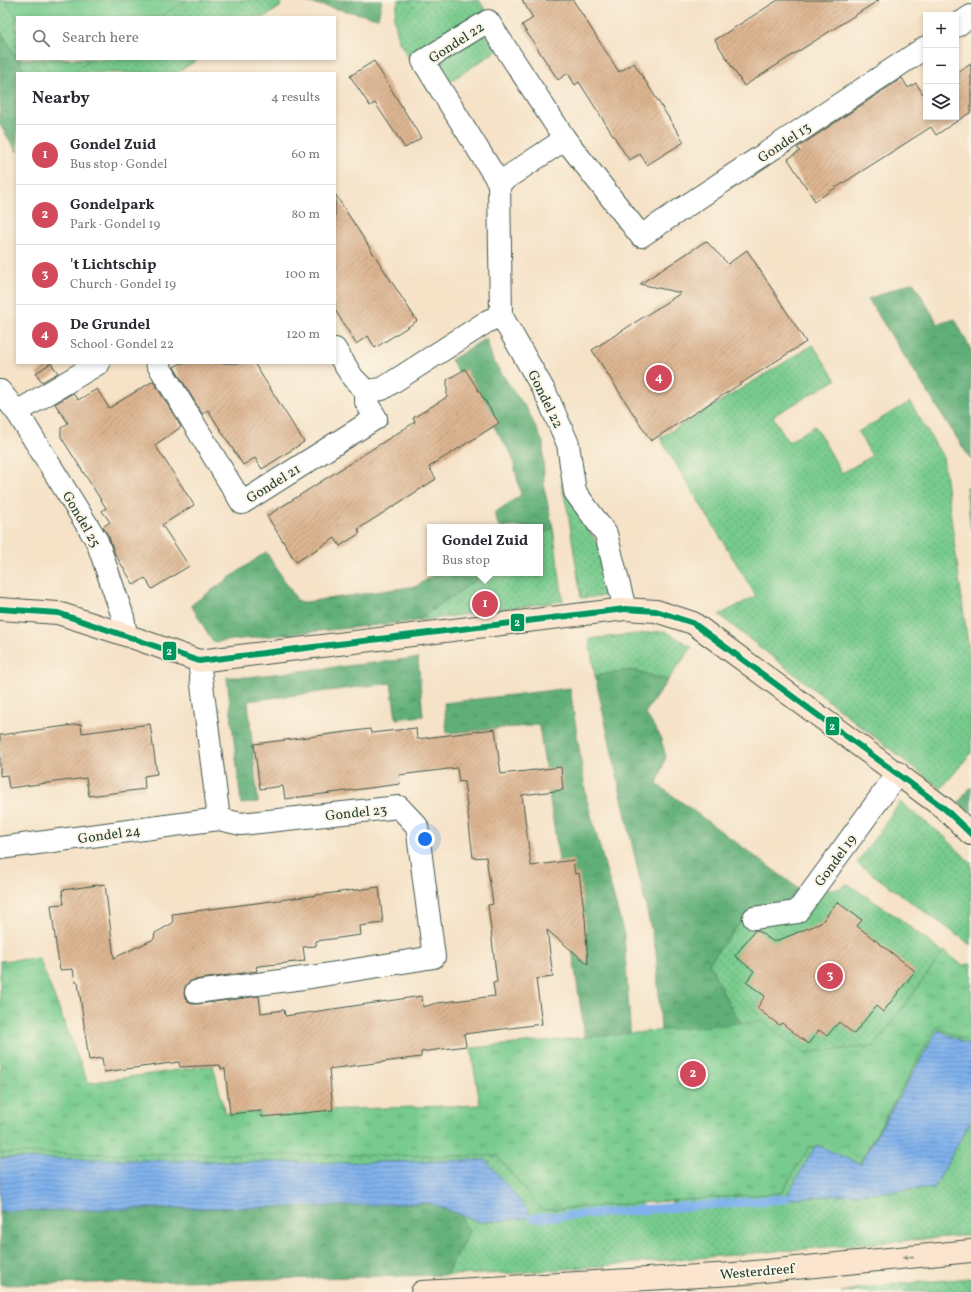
<!DOCTYPE html>
<html lang="en">
<head>
<meta charset="utf-8">
<style>
	body { margin:0; font-family:Vollkorn,serif; background:#f2f2f3; color:#2b2b33 }
	.controls { position:absolute; right:12px; top:12px; display:grid; overflow:hidden; border-radius:0px; box-shadow:0 2px 6px #0003 }
	.controls button { width:36px; height:36px; display:grid; place-items:center; padding:0; border:0; border-bottom:1px solid #e1e1e2; background:#fff; color:#2b2b33; font:20px sans-serif }
	.you { position:absolute; left:425px; top:839px; width:14px; height:14px; margin:-10px; border:3px solid #fff; border-radius:50%; background:#1a73e8; box-shadow:0 0 0 6px #1a73e833 }
	.badge { display:grid; place-items:center; width:26px; height:26px; border-radius:50%; background:#d1495b; color:#fff; font-size:13px; font-weight:700 }
	.pin { position:absolute; translate:-50% -50%; border:2px solid #fff; box-shadow:0 1px 4px #0006 }
	.popup { position:absolute; left:427px; top:524px; width:116px; height:52px; box-sizing:border-box; display:grid; place-content:center; border-radius:0px; background:#fff; filter:drop-shadow(0 1px 3px #0005); font-size:13px; white-space:nowrap; color:#7c7c81 }
	.popup b { font-size:15px; color:#2b2b33 }
	.popup::after { content:''; position:absolute; left:50%; top:100%; margin-left:-8px; border:8px solid transparent; border-top-color:#fff }
	.list { margin:0; padding:0; list-style:none }
	h2 { display:flex; justify-content:space-between; align-items:center; height:52px; margin:0; padding:0 16px; font-size:17px }
	h2 small { font-size:13px; font-weight:400; color:#7c7c81 }
	.list li { display:grid; grid-template-columns:26px 1fr auto; gap:12px; align-items:center; box-sizing:border-box; height:60px; padding:0 16px; border-top:1px solid #e1e1e2 }
	.list b { display:block; font-size:15px; white-space:nowrap }
	.list p { margin:0; font-size:13px; white-space:nowrap; color:#7c7c81 }
	.list em { font-size:13px; font-style:normal; color:#7c7c81 }
	.icon { flex:none; width:22px; height:22px; fill:none; stroke:currentColor; stroke-width:2; stroke-linecap:round; stroke-linejoin:round }
	.map { position:relative; flex:none; width:971px; height:1292px; overflow:hidden }
	.search { position:absolute; background:#fff; box-shadow:0 2px 6px #0003; left:16px; top:16px; width:320px; height:44px; display:flex; align-items:center; gap:10px; box-sizing:border-box; padding:0 14px; border-radius:0px; color:#7c7c81; font-size:15px }
	.panel { position:absolute; background:#fff; box-shadow:0 2px 6px #0003; left:16px; top:72px; width:320px; height:292px; border-radius:0px }
	.map>svg:first-child { display:block }
	.grass { fill:url(#grass-dots); stroke:#4b8460; fill-rule:evenodd }
	.forest { fill:url(#forest-crowns); stroke:#407656 }
	.park { fill:url(#park-tufts); stroke:#4b8460 }
	.garden { fill:#77cb8d; stroke:#4b8460 }
	.water { fill:url(#water-rules); stroke:#507790 }
	.lines { fill:none; stroke-linecap:round; stroke-linejoin:round }
	.stream { stroke:#80b1ec; stroke-width:9 }
	.building { fill:url(#building-hatch) }
	.street-casing { stroke:#3f564a; stroke-width:24 }
	.secondary-casing { stroke:#3f564a; stroke-width:24 }
	.street { stroke:#fff; stroke-width:22 }
	.secondary { stroke:#fbe5cf; stroke-width:22 }
	.bus-1-casing { stroke:#fcf5e5; stroke-width:9 }
	.bus-1 { stroke:#00965e; stroke-width:6 }
	.oneway { fill:#8d9182 }
	.labels { text-anchor:middle; stroke-width:4; stroke-linejoin:round; paint-order:stroke }
	.street-label { font-size:14px; fill:#1f3d34; stroke:#fcf5e5 }
	.line-badge { stroke:#fcf5e5; stroke-width:1.5 }
	.badge-label { font-size:11px; text-anchor:middle; font-weight:bold; fill:#fff }
</style>
</head>
<body>
<div class="map">
<svg width="971" height="1292" viewBox="0 0 971 1292">
	<defs>
		<pattern id="grass-dots" width="8" height="8" patternUnits="userSpaceOnUse"><rect width="8" height="8" fill="#77cb8d"/><path d="M2 2h.1M6 6h.1" fill="none" stroke="#61a674" stroke-width="1.8" stroke-linecap="round"/></pattern>
		<pattern id="forest-crowns" width="20" height="18" patternUnits="userSpaceOnUse"><rect width="20" height="18" fill="#61af78"/><path d="M2 6a3 3 0 1 1 6 0M12 15a3 3 0 1 1 6 0" fill="none" stroke="#4f9063"/></pattern>
		<pattern id="park-tufts" width="24" height="20" patternUnits="userSpaceOnUse"><rect width="24" height="20" fill="#77cb8d"/><path d="M3 7l-1-3M5 7V3M7 7l1-3M15 17l-1-3M17 17v-4M19 17l1-3" fill="none" stroke="#61a674"/></pattern>
		<pattern id="water-rules" width="6" height="5" patternUnits="userSpaceOnUse"><rect width="6" height="5" fill="#80b1ec"/><path d="M0 2.5h6" fill="none" stroke="#6891c0"/></pattern>
		<pattern id="building-hatch" width="6" height="6" patternUnits="userSpaceOnUse"><rect width="6" height="6" fill="#ddb591"/><path d="M-1 1l2-2M0 6l6-6M5 7l2-2" fill="none" stroke="#b39477"/></pattern>
	</defs>
	<rect width="100%" height="100%" fill="#fcf5e5"/>
	<filter id="ink" filterUnits="userSpaceOnUse"><feTurbulence type="fractalNoise" baseFrequency=".025" numOctaves="2"/><feDisplacementMap in="SourceGraphic" scale="8" xChannelSelector="R" yChannelSelector="G"/><feConvolveMatrix kernelMatrix="1 2 1 2 8 2 1 2 1" color-interpolation-filters="sRGB"/></filter>
	<filter id="wash" filterUnits="userSpaceOnUse"><feTurbulence type="fractalNoise" baseFrequency=".012" numOctaves="4" result="noise"/><feDisplacementMap in="SourceGraphic" scale="16" xChannelSelector="R" yChannelSelector="G"/><feGaussianBlur stdDeviation="0.9" result="paint"/><feColorMatrix in="noise" values="0 0 0 0 0 0 0 0 0 0 0 0 0 0 0 0 0 1.4 0 .05"/><feComposite in="paint" operator="in"/></filter>
	<g filter="url(#wash)">
		<rect width="100%" height="100%" fill="#f5e2c7"/>
		<g class="grass">
			<path d="M 0,0 L 282,0 L 280,7 L 265,17 L 17,17 L 17,58 L 0,31 Z"/>
			<path d="M 398,0 L 479,0 L 507,44 L 431,94 L 399,42 L 394,18 Z"/>
			<path d="M 18,59 L 199,59 L 176,73 L 26,73 Z"/>
			<path d="M 813,345 L 836,380 L 773,416 L 788,442 L 815,426 L 842,473 L 872,456 L 858,432 L 910,402 L 943,457 L 971,668 L 971,753 L 941,789 L 719,615 L 756,596 L 660,438 Z"/>
			<path d="M 561,483 L 582,521 L 600,547 L 613,577 L 607,596 L 581,598 L 568,512 Z"/>
			<path d="M 966,487 L 971,487 L 971,529 Z"/>
			<path d="M 553,528 L 563,601 L 416,621 L 486,573 L 540,573 L 540,536 Z"/>
			<path d="M 665,631 L 692,647 L 668,680 L 630,670 L 595,676 L 589,639 Z"/>
			<path d="M 900,802 L 946,838 L 971,863 L 971,945 L 857,863 Z"/>
			<path d="M 848,884 L 900,919 L 962,968 L 971,967 L 971,1046 L 938,1030 L 860,1164 L 785,1199 L 934,1188 L 971,1120 L 971,1235 L 516,1273 L 446,1275 L 469,1232 L 461,1215 L 480,1222 L 486,1160 L 336,1163 L 0,1158 L 0,1124 L 224,1115 L 799,1107 L 729,1005 L 709,963 L 746,915 L 775,918 L 798,888 L 838,889 ZM 671,1192 L 672,1208 L 642,1210 L 641,1193 Z"/>
			<path d="M 971,1278 L 971,1292 L 841,1292 L 874,1286 Z"/>
		</g>
		<g class="forest">
			<path d="M 297,0 L 382,0 L 378,18 Z"/>
			<path d="M 0,31 L 26,73 L 17,73 L 17,152 L 0,125 Z"/>
			<path d="M 913,282 L 938,324 L 955,319 L 971,350 L 971,460 L 868,299 Z"/>
			<path d="M 486,338 L 493,361 L 528,411 L 543,443 L 544,487 L 553,528 L 540,536 L 540,527 L 499,527 L 494,513 L 521,495 L 512,455 L 451,360 Z"/>
			<path d="M 266,552 L 299,603 L 417,586 L 436,573 L 486,573 L 416,621 L 213,642 L 191,605 Z"/>
			<path d="M 418,658 L 423,716 L 396,719 L 391,683 L 248,701 L 258,802 L 241,804 L 227,677 L 247,677 Z"/>
			<path d="M 630,670 L 668,680 L 645,713 L 659,734 L 666,756 L 657,784 L 798,888 L 775,918 L 746,915 L 709,963 L 729,1005 L 799,1107 L 669,1154 L 656,952 L 595,676 Z"/>
			<path d="M 570,688 L 587,801 L 624,934 L 631,1042 L 586,1044 L 539,725 L 447,733 L 444,703 Z"/>
			<path d="M 971,787 L 971,813 L 958,803 Z"/>
			<path d="M 429,1203 L 461,1215 L 469,1232 L 446,1275 L 0,1285 L 0,1211 L 335,1206 Z"/>
		</g>
		<path class="park" d="M 944,951 L 962,965 L 971,964 L 971,1042 L 936,1027 L 858,1166 L 810,1146 L 781,1193 L 542,1210 L 497,1156 L 0,1153 L 0,961 L 39,958 L 88,1083 L 213,1065 L 225,1113 L 480,1105 L 471,1048 L 762,1021 L 803,1053 L 875,1046 Z"/>
		<g class="garden">
			<path d="M 6,0 L 187,0 L 160,17 L 17,18 Z"/>
			<path d="M 42,59 L 93,59 L 71,73 L 51,73 Z"/>
		</g>
		<g class="water">
			<path d="M 938,1030 L 971,1046 L 971,1120 L 934,1188 L 785,1199 L 816,1145 L 860,1164 Z"/>
			<path d="M 0,1158 L 336,1163 L 486,1160 L 534,1218 L 480,1222 L 429,1203 L 335,1206 L 0,1211 Z"/>
		</g>
		<g class="lines">
			<path class="stream" d="M 534,1218 L 785,1199"/>
		</g>
		<g id="blocks">
			<g class="building">
				<path d="M 522,0 L 573,0 L 619,72 L 634,63 L 684,142 L 647,165 L 640,154 L 629,160 L 579,82 L 575,85 L 568,73 L 558,80 L 522,25 L 533,18 Z"/>
				<path d="M 778,0 L 879,0 L 744,86 L 715,40 Z"/>
				<path d="M 374,61 L 421,138 L 405,148 L 375,103 L 370,106 L 350,76 Z"/>
				<path d="M 971,64 L 971,112 L 936,135 L 931,127 L 815,201 L 788,159 L 800,151 L 797,148 L 902,78 L 908,88 L 916,83 L 923,94 L 926,93 L 926,117 L 956,117 L 956,73 Z"/>
				<path d="M 335,194 L 417,321 L 375,348 L 368,336 L 356,344 L 335,310 Z"/>
				<path d="M 706,241 L 728,264 L 747,250 L 806,342 L 651,441 L 592,350 L 681,293 L 640,284 Z"/>
				<path d="M 51,363 L 58,373 L 42,382 L 36,373 Z"/>
				<path d="M 181,363 L 254,363 L 304,442 L 262,469 L 255,458 L 243,465 L 208,410 L 202,414 L 174,367 Z"/>
				<path d="M 465,369 L 499,423 L 429,467 L 436,479 L 358,529 L 360,533 L 340,546 L 335,538 L 296,562 L 267,516 L 415,422 L 413,418 L 447,397 L 447,380 Z"/>
				<path d="M 153,381 L 181,427 L 155,445 L 194,505 L 162,525 L 189,566 L 152,589 L 145,578 L 134,585 L 115,554 L 109,537 L 103,527 L 110,522 L 102,511 L 106,508 L 61,437 L 61,428 L 68,423 L 55,404 L 73,393 L 78,400 L 97,389 L 109,408 Z"/>
				<path d="M 81,724 L 82,733 L 150,724 L 157,774 L 144,776 L 145,789 L 89,796 L 86,778 L 9,788 L 7,775 L 0,776 L 0,735 Z"/>
				<path d="M 416,728 L 417,739 L 495,729 L 501,774 L 561,767 L 563,790 L 522,795 L 531,866 L 573,860 L 575,874 L 579,873 L 585,918 L 588,964 L 547,930 L 553,977 L 536,979 L 542,1024 L 464,1034 L 466,1046 L 421,1052 L 421,1057 L 329,1069 L 333,1110 L 262,1117 L 261,1111 L 230,1114 L 225,1069 L 221,1069 L 220,1065 L 180,1067 L 179,1062 L 104,1072 L 102,1058 L 89,1060 L 78,982 L 75,982 L 73,969 L 60,970 L 56,945 L 51,905 L 64,904 L 62,890 L 105,884 L 114,958 L 154,939 L 155,933 L 173,923 L 172,914 L 379,887 L 383,923 L 360,926 L 361,935 L 316,941 L 316,946 L 303,947 L 305,961 L 259,966 L 256,967 L 257,971 L 194,980 L 189,982 L 185,987 L 184,994 L 186,1000 L 192,1004 L 198,1004 L 259,996 L 261,1013 L 284,1010 L 285,1016 L 422,996 L 423,1007 L 437,1003 L 495,996 L 493,983 L 497,982 L 488,905 L 493,904 L 486,857 L 473,858 L 464,781 L 459,782 L 457,768 L 399,775 L 400,784 L 285,799 L 283,786 L 260,789 L 254,744 L 370,729 L 371,733 Z"/>
				<path d="M 837,902 L 862,920 L 857,926 L 915,971 L 883,1012 L 876,1006 L 854,1034 L 839,1022 L 827,1036 L 819,1030 L 808,1044 L 782,1023 L 779,1025 L 757,1008 L 765,996 L 746,982 L 754,971 L 735,956 L 755,930 L 757,930 L 774,942 L 821,923 Z"/>
			</g>
		</g>
	</g>
	<g filter="url(#ink)">
		<use href="#blocks" fill-opacity="0" stroke="#3f564a" stroke-width="1"/>
		<g class="lines">
			<defs>
				<g id="street">
					<path d="M 956,26 L 971,16"/>
					<path d="M 565,139 L 641,236 L 926,47"/>
					<path d="M 499,183 L 565,139 L 488,21 L 423,61 L 499,183 L 501,315 L 546,394 L 568,444 L 575,492 L 606,534 L 625,609"/>
					<path d="M 335,349 L 353,378 L 366,391 L 382,389 L 488,321 L 501,315"/>
					<path d="M 157,363 L 242,503 L 376,418 L 366,402 L 366,391"/>
					<path d="M 0,391 L 17,412 L 97,541 L 123,617 L 126,635"/>
					<path d="M 17,412 L 99,363"/>
					<path d="M 0,848 L 219,819"/>
					<path d="M 754,918 L 797,912 L 898,773"/>
					<path d="M 196,992 L 311,977 L 434,957 L 417,826 L 399,807 L 241,824 L 219,819 L 199,661"/>
				</g>
				<g id="secondary">
					<path d="M 0,609 L 58,613 L 126,635 L 199,661 L 625,609 L 656,611 L 693,623 L 945,809 L 971,834"/>
					<path d="M 422,1292 L 734,1274 L 971,1251"/>
				</g>
			</defs>
			<use href="#street" class="street-casing"/>
			<use href="#secondary" class="secondary-casing"/>
			<use href="#street" class="street"/>
			<use href="#secondary" class="secondary"/>
			<defs>
				<path id="bus-1" d="M 0,609 L 58,613 L 199,661 L 625,609 L 656,611 L 693,623 L 945,809 L 971,834"/>
			</defs>
			<use href="#bus-1" class="bus-1-casing"/>
			<use href="#bus-1" class="bus-1"/>
		</g>
		<defs><path id="oneway-solid" d="M-6-.8H1V-3.2L6.5 0L1 3.2V.8H-6Z"/></defs>
		<use class="oneway" href="#oneway-solid" transform="translate(908 1257) rotate(174)"/>
	</g>
	<g class="labels">
		<g class="street-label">
			<text transform="translate(456 42) rotate(-33)" y="5">Gondel 22</text>
			<text transform="translate(784 142) rotate(-34)" y="5">Gondel 13</text>
			<text transform="translate(546 399) rotate(64)" y="5">Gondel 22</text>
			<text transform="translate(273 483) rotate(-32)" y="5">Gondel 21</text>
			<text transform="translate(82 519) rotate(60)" y="5">Gondel 25</text>
			<text transform="translate(356 812) rotate(-6)" y="5">Gondel 23</text>
			<text transform="translate(109 834) rotate(-8)" y="5">Gondel 24</text>
			<text transform="translate(835 860) rotate(-54)" y="5">Gondel 19</text>
			<text transform="translate(757 1271) rotate(-5)" y="5">Westerdreef</text>
		</g>
	</g>
	<g class="line-badge">
		<rect x="510" y="613" width="15" height="19" rx="4" fill="#00965e"/>
		<rect x="162" y="641" width="15" height="20" rx="4" fill="#00965e"/>
		<rect x="825" y="716" width="15" height="20" rx="4" fill="#00965e"/>
	</g>
	<g class="badge-label">
		<text x="517" y="626">2</text>
		<text x="169" y="655">2</text>
		<text x="832" y="730">2</text>
	</g>
</svg>
<div class="controls">
<button>+</button>
<button>−</button>
<button><svg class="icon" aria-label="layers" viewBox="0 0 24 24"><path d="M12 4l9 5-9 5-9-5zM3 14l9 5 9-5"/></svg></button>
</div>
<div class="you"></div>
<div class="pin badge" style="left:485px;top:604px">1</div>
<div class="popup"><b>Gondel Zuid</b>Bus stop</div>
<div class="pin badge" style="left:693px;top:1074px">2</div>
<div class="pin badge" style="left:830px;top:976px">3</div>
<div class="pin badge" style="left:659px;top:378px">4</div>
<div class="search"><svg class="icon" aria-label="search" viewBox="0 0 24 24"><circle cx="10" cy="10" r="6"/><path d="M15 15l6 6"/></svg>Search here</div>
<section class="panel">
<h2>Nearby<small>4 results</small></h2>
<ul class="list">
<li><span class="badge">1</span><div><b>Gondel Zuid</b><p>Bus stop · Gondel</p></div><em>60 m</em></li>
<li><span class="badge">2</span><div><b>Gondelpark</b><p>Park · Gondel 19</p></div><em>80 m</em></li>
<li><span class="badge">3</span><div><b>'t Lichtschip</b><p>Church · Gondel 19</p></div><em>100 m</em></li>
<li><span class="badge">4</span><div><b>De Grundel</b><p>School · Gondel 22</p></div><em>120 m</em></li>
</ul>
</section>
</div>
</body>
</html>
